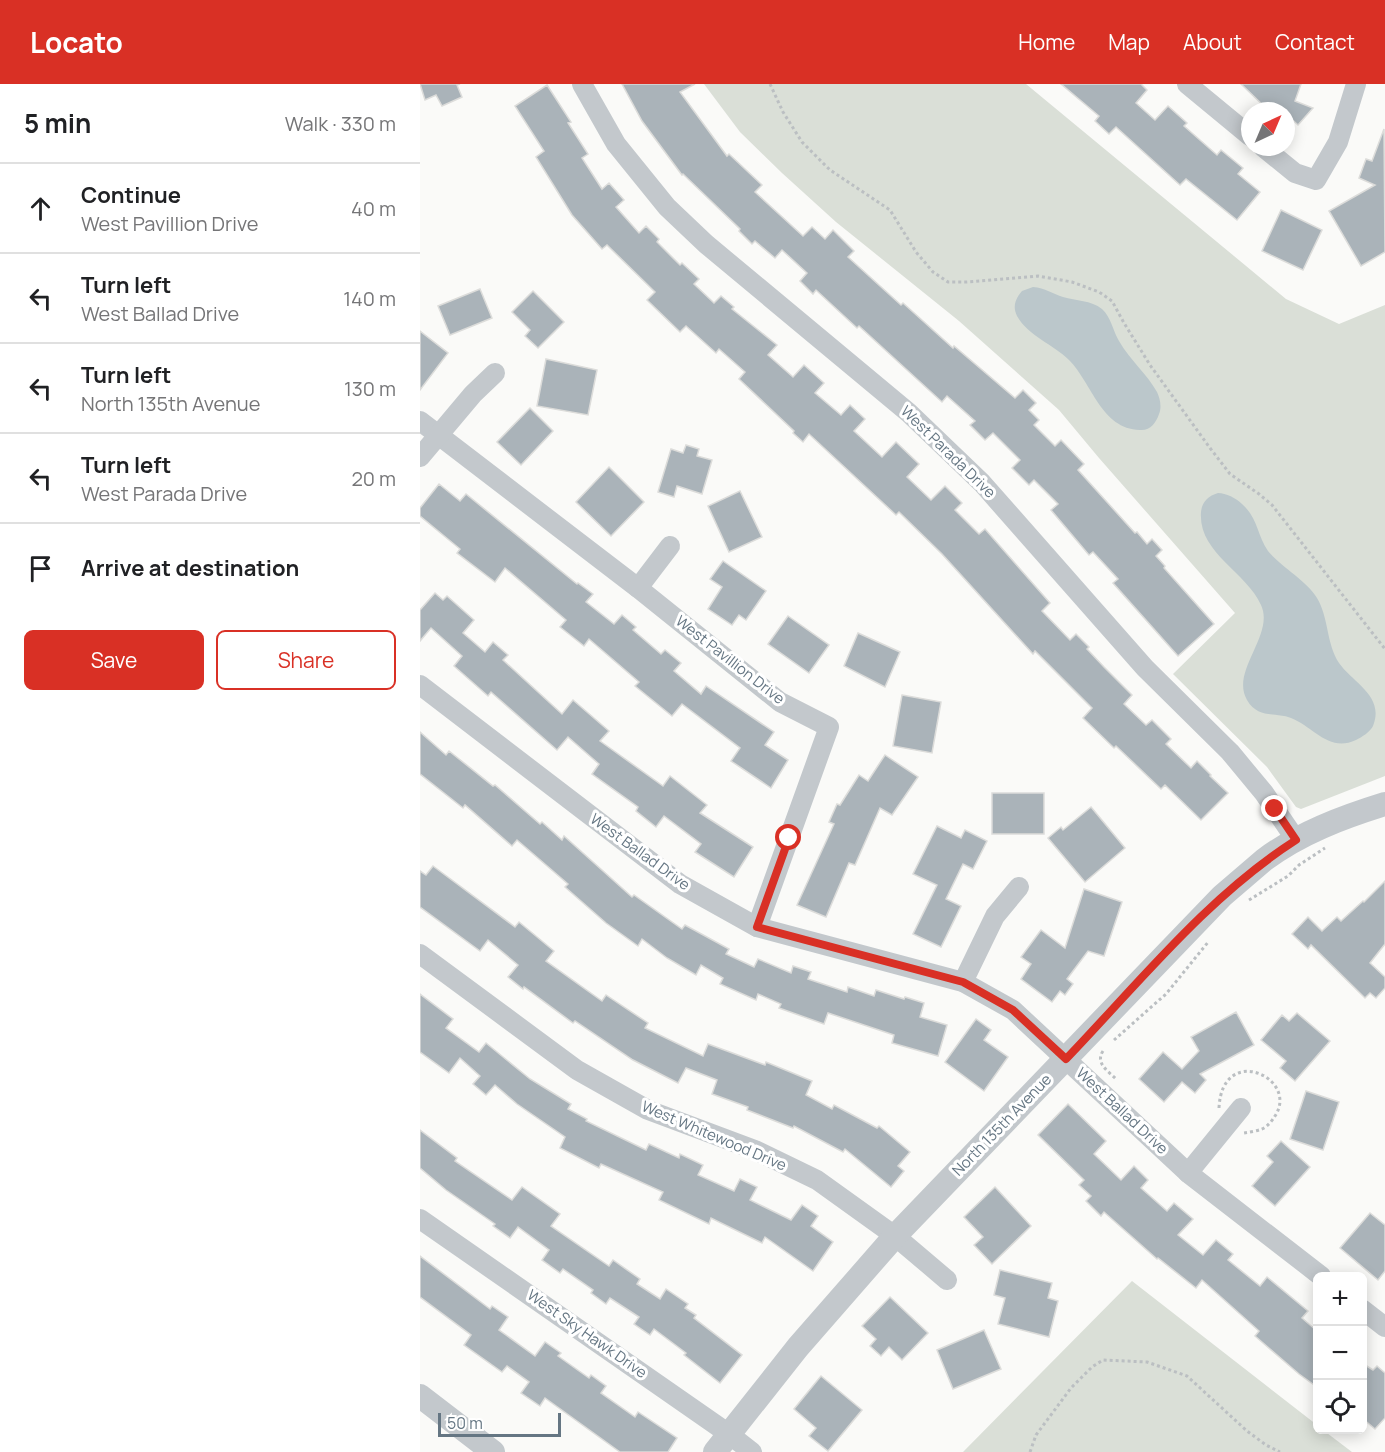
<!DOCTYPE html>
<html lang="en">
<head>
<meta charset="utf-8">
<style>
	body { margin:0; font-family:Manrope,sans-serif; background:#f6f6f6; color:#202124 }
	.controls { position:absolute; right:18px; bottom:18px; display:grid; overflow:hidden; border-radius:9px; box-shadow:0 3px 15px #0003 }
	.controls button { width:54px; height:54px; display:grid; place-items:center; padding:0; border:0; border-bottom:2px solid #e0e0e0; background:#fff; color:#202124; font:30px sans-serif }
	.compass { position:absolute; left:821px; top:18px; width:54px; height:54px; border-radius:50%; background:#fff; box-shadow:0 3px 15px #0003; rotate:44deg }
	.scale { position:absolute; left:18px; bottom:15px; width:123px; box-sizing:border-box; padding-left:6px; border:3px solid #657683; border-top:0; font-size:16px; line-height:21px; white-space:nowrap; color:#657683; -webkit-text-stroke:4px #fff; paint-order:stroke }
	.stop { position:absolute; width:18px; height:18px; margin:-14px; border:4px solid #d93025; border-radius:50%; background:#fff }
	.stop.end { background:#d93025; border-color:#fff; box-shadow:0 2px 6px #0008 }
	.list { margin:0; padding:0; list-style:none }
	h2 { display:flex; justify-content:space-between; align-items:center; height:78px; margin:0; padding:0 24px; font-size:26px }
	h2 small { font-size:20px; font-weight:400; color:#757577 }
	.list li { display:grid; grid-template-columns:39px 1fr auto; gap:18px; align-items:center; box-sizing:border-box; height:90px; padding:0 24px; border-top:2px solid #e0e0e0 }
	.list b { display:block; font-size:22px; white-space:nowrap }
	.list p { margin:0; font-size:20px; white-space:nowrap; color:#757577 }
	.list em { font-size:20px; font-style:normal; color:#757577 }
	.actions { display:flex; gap:12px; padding:18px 24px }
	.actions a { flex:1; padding:14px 0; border:2px solid #d93025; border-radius:9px; text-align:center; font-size:21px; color:#d93025 }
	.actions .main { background:#d93025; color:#fff }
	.icon { flex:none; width:33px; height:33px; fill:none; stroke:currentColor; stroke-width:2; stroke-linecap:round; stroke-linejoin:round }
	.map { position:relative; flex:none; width:965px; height:1368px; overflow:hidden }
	header { display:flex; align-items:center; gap:36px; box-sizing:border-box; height:84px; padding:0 30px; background:#d93025; color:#fff }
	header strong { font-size:28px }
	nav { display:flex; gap:33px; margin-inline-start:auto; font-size:21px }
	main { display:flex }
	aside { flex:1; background:#fff }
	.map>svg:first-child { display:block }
	.green { fill:#dadfd7 }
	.water { fill:#bbc7cb }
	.building { fill:#aab3b9; stroke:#dcdcda; stroke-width:1.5 }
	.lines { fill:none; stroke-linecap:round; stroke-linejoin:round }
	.path { stroke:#bbbfc2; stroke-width:3; stroke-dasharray:3 3; stroke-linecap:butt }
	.minor { stroke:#c3c8cc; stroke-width:20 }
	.tertiary { stroke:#c3c8cc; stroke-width:24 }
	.route { stroke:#d93025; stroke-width:8 }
	.labels { text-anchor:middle; stroke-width:6; stroke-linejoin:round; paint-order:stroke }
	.street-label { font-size:15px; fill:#657683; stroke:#fff }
</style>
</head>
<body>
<header>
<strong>Locato</strong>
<nav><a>Home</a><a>Map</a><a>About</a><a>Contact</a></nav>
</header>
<main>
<aside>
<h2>5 min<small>Walk · 330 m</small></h2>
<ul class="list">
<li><svg class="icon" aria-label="ahead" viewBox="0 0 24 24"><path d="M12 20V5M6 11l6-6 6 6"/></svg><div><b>Continue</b><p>West Pavillion Drive</p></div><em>40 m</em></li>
<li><svg class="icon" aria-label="left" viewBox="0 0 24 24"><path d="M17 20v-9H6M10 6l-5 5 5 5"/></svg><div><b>Turn left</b><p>West Ballad Drive</p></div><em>140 m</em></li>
<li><svg class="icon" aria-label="left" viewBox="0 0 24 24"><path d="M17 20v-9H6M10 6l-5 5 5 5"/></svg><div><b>Turn left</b><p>North 135th Avenue</p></div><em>130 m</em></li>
<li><svg class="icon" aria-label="left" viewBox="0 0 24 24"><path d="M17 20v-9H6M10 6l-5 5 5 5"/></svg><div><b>Turn left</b><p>West Parada Drive</p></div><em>20 m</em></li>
<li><svg class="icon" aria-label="arrive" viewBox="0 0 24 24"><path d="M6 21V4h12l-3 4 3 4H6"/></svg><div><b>Arrive at destination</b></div></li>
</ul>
<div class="actions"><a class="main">Save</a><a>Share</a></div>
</aside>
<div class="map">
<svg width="965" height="1368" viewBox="0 0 965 1368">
	<rect width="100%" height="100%" fill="#fafaf8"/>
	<g class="green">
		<path d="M 284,0 L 606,0 L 866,215 L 919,240 L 965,221 L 965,692 L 881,725 L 876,723 L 847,683 L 753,590 L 815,529 L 679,374 L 639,326 L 539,237 L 416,138 L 362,89 L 320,48 Z"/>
		<path d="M 712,1197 L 897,1341 L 898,1346 L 903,1346 L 932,1368 L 543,1368 Z"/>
	</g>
	<g class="water">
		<path d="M 613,203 C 625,204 633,210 643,213 C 656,217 671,216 682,225 C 691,233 693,247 699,257 C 710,276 727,290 737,308 C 740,314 742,323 739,330 C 736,339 730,347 720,346 C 681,345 672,299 649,276 C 633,260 608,252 597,232 C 592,222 596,214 602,207 Z"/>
		<path d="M 798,409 C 806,409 816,414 822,420 C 838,434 837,451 848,467 C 862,484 886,496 897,514 C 909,534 906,559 919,579 C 933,599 965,612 953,642 C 950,648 942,653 936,656 C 909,669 894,643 871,634 C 855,628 838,635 827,616 C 810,587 855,551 841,521 C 826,487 778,469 781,428 C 782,418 788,412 798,409 Z"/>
	</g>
	<g class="building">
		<path d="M 0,0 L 40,0 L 37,1 L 42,13 L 22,22 L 16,11 L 5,16 Z"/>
		<path d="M 202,0 L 275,0 L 260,8 L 307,72 L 309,70 L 342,101 L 335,108 L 383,152 L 392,143 L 405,155 L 413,146 L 434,167 L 428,173 L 481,221 L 483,219 L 533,264 L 534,262 L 595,314 L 603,306 L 616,319 L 609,326 L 619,336 L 614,341 L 635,362 L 641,356 L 664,380 L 658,386 L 715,449 L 717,448 L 727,460 L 732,455 L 742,466 L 736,472 L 745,482 L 744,484 L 794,540 L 758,572 L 693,499 L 698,495 L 673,468 L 669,471 L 631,426 L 638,420 L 614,396 L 609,401 L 592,384 L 600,376 L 573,349 L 565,356 L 550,341 L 555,337 L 527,312 L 522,318 L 439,242 L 437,244 L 396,206 L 393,210 L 380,197 L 387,189 L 362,166 L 355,174 L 335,157 L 332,160 L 319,147 L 320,145 L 263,90 L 262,91 L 222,37 Z"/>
		<path d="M 641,0 L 721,0 L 727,6 L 716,19 L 735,36 L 748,22 L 767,39 L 764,42 L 797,71 L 801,66 L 823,84 L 818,90 L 840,108 L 817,136 L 766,95 L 760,101 L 696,43 L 689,50 L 675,37 L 679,32 Z"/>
		<path d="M 821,0 L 881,0 L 875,17 L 893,24 L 878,41 L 866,30 L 866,27 L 849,27 Z"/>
		<path d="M 127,1 L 151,38 L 148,39 L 168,70 L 162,74 L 182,105 L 189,99 L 204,116 L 196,123 L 219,149 L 226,142 L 239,155 L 237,158 L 260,181 L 262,179 L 279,195 L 274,200 L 294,219 L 301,212 L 314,223 L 312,225 L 357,261 L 348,271 L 373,293 L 384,281 L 404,299 L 395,309 L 421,331 L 430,321 L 445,335 L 434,347 L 462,373 L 476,358 L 499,380 L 487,393 L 511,416 L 525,402 L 542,419 L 535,426 L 559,450 L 565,445 L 630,519 L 622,527 L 650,556 L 656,550 L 669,563 L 667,565 L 684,583 L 712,611 L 704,620 L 726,641 L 732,636 L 751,655 L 746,660 L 771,684 L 777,677 L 791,691 L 790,692 L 808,709 L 781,736 L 745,701 L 741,705 L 696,662 L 694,664 L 663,634 L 672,624 L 615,567 L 613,570 L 522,470 L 479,428 L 476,431 L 389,350 L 383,358 L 373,349 L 374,347 L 319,295 L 325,288 L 299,265 L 296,269 L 266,242 L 260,248 L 227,216 L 235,208 L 187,161 L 182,165 L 152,131 L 116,73 L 124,67 L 95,22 Z"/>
		<path d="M 964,45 L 965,168 L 941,182 L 909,127 L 955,101 L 939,94 L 946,75 L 952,77 Z"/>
		<path d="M 861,126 L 902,146 L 883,186 L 842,167 Z"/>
		<path d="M 60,205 L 72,234 L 30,251 L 18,222 Z"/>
		<path d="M 113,207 L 144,238 L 118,264 L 105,252 L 110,246 L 92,228 Z"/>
		<path d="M 0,247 L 28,269 L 0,306 Z"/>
		<path d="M 126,275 L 177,286 L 168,331 L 117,322 Z"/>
		<path d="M 110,324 L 133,347 L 101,381 L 77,358 Z"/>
		<path d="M 266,361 L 279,365 L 277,372 L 292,376 L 282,410 L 257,402 L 254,413 L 238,408 L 251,365 L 263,369 Z"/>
		<path d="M 189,383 L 224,418 L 191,452 L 156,418 Z"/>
		<path d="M 19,400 L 40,417 L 46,410 L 157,500 L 158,499 L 173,510 L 166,518 L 194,540 L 202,531 L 216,543 L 213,546 L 241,570 L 245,566 L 261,579 L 254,587 L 281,610 L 286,602 L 354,648 L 345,661 L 368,676 L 351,704 L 311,677 L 320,664 L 262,620 L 252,632 L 215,602 L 219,598 L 169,555 L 164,562 L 140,543 L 146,536 L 85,484 L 75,498 L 37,469 L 40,465 L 0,432 L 0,424 Z"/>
		<path d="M 320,407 L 342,453 L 309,468 L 288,422 Z"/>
		<path d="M 303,477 L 346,507 L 326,536 L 319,531 L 312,541 L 288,525 L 302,503 L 290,495 Z"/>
		<path d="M 15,509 L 23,516 L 27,512 L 54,536 L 43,549 L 65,568 L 73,558 L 88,571 L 83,576 L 142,630 L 153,616 L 189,647 L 180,657 L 243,702 L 250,692 L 287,721 L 280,729 L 333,763 L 314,793 L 275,768 L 281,760 L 244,732 L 236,743 L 216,727 L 218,723 L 172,690 L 179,680 L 148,653 L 137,666 L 71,608 L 68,612 L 34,582 L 42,572 L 11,544 L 0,557 L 0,526 Z"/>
		<path d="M 368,532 L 409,561 L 389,589 L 348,560 Z"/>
		<path d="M 438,549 L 480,568 L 465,603 L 424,582 Z"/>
		<path d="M 482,611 L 521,618 L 512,669 L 473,662 Z"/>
		<path d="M 0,648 L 26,671 L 29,667 L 73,702 L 75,701 L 120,740 L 122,738 L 142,756 L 144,752 L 212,813 L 214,811 L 262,845 L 265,841 L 309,865 L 306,870 L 334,883 L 338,875 L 371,889 L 373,882 L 391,888 L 388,895 L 427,908 L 428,903 L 454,912 L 456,906 L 484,915 L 485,913 L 504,919 L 500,933 L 527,941 L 518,972 L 472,959 L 474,951 L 408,929 L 404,940 L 359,924 L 361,920 L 338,910 L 336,916 L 300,900 L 303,894 L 281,881 L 276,891 L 247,874 L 222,855 L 218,862 L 186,839 L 145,803 L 148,800 L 97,756 L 92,762 L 45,721 L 43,724 L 0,690 Z"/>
		<path d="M 465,671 L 498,693 L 472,731 L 460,724 L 435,781 L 429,779 L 406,833 L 377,821 L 414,740 L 409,738 L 417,720 L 420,721 L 439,691 L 448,697 Z"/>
		<rect x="572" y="709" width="52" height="41"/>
		<path d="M 671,723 L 705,764 L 665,798 L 628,754 L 641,743 L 643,746 Z"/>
		<path d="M 517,742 L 541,754 L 545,746 L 567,757 L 553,785 L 543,780 L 526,815 L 541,822 L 521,863 L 493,850 L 517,801 L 493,790 Z"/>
		<path d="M 13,782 L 95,843 L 99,838 L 134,867 L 126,877 L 182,917 L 186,911 L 228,939 L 225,944 L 283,972 L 288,960 L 345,981 L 346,978 L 392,997 L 386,1011 L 412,1025 L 414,1021 L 457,1044 L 459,1042 L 490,1068 L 478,1082 L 484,1087 L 471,1103 L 425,1065 L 423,1068 L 374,1042 L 373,1044 L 327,1026 L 328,1023 L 292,1010 L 297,996 L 266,984 L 258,999 L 213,976 L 155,937 L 153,939 L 104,903 L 103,905 L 88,893 L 98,881 L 68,856 L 60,867 L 0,823 L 0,787 L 6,791 Z"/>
		<path d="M 965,797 L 965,860 L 950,879 L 965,893 L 965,904 L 956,914 L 950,909 L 945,914 L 891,861 L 888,865 L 872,850 L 888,833 L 902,847 L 917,833 L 921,837 L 943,817 L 944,818 Z"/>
		<path d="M 664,805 L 702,818 L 684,872 L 668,867 L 647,895 L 653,900 L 645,911 L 640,907 L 632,918 L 601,895 L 611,880 L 601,873 L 621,846 L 645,864 Z"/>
		<path d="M 0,910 L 33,935 L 26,944 L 59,968 L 66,959 L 110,995 L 151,1020 L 148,1025 L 167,1035 L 166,1037 L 226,1066 L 229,1060 L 259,1074 L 260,1070 L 283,1081 L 278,1091 L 314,1107 L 320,1095 L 337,1103 L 330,1116 L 371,1136 L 382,1121 L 398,1132 L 391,1142 L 413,1158 L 393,1187 L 345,1153 L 342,1159 L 291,1134 L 289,1140 L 239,1116 L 243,1108 L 181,1080 L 179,1084 L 140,1064 L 145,1053 L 97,1020 L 75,1001 L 66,1011 L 53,1000 L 60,992 L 40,974 L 29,989 L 0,968 Z"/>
		<path d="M 816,928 L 834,961 L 780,990 L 786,996 L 775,1009 L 762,998 L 744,1018 L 719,995 L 743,968 L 762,985 L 779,967 L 771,953 Z"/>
		<path d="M 877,929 L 910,957 L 875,997 L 860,984 L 866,977 L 841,956 L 862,931 L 869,937 Z"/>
		<path d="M 556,935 L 571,946 L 564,956 L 588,973 L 564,1007 L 525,978 Z"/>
		<path d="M 886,1007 L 919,1018 L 903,1066 L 870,1055 Z"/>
		<path d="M 648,1020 L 686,1057 L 674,1070 L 701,1096 L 714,1082 L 728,1096 L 721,1104 L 747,1127 L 754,1119 L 773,1135 L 758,1151 L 783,1171 L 796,1156 L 813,1170 L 808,1176 L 840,1202 L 847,1193 L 888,1227 L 882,1234 L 897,1247 L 897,1303 L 879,1290 L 835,1252 L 839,1247 L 782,1196 L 776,1204 L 738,1174 L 737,1175 L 684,1128 L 681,1132 L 666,1117 L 671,1112 L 659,1101 L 664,1096 L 618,1051 Z"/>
		<path d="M 0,1046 L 37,1074 L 35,1077 L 92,1116 L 102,1103 L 140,1130 L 131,1142 L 189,1182 L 193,1176 L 220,1195 L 217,1200 L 240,1215 L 246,1205 L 268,1220 L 265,1224 L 276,1231 L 274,1234 L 322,1271 L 300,1299 L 264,1271 L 266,1269 L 234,1245 L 230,1251 L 214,1240 L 219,1233 L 190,1214 L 186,1220 L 171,1209 L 173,1206 L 143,1185 L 140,1189 L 122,1176 L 129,1166 L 98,1143 L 90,1154 L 73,1142 L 75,1140 L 26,1106 L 0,1084 Z"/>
		<path d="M 861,1057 L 890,1083 L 855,1122 L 832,1102 L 853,1078 L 847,1072 Z"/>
		<path d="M 575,1103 L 611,1142 L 572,1180 L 554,1161 L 563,1153 L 544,1133 Z"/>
		<path d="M 950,1129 L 965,1141 L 965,1187 L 958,1196 L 920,1164 Z"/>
		<path d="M 0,1172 L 70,1225 L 72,1222 L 88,1233 L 79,1246 L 115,1272 L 125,1258 L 141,1269 L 138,1272 L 169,1294 L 171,1291 L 186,1302 L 181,1309 L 215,1333 L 218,1328 L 257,1354 L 248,1368 L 200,1368 L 125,1314 L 120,1322 L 101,1309 L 109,1298 L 87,1282 L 82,1288 L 44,1261 L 51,1251 L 0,1213 Z"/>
		<path d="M 580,1186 L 632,1199 L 628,1214 L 638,1217 L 629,1253 L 578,1240 L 585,1214 L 574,1211 Z"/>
		<path d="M 470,1213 L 508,1249 L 482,1276 L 469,1263 L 461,1272 L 450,1262 L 456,1255 L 442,1242 Z"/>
		<path d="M 564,1246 L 581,1285 L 533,1305 L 517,1266 Z"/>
		<path d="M 942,1279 L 953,1286 L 957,1282 L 965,1289 L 965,1334 L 955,1345 L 942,1334 Z"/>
		<path d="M 401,1292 L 442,1326 L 408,1367 L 389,1352 L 396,1344 L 374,1325 Z"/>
	</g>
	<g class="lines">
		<g class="path">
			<path d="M 350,0 L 363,28 L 382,58 L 410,86 L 470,126 L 496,168 L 513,188 L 528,198 L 547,198 L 618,192 L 652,198 L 679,208 L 692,217 L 704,239 L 730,281 L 790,364 L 810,390 L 839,410 L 852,421 L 965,565"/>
			<path d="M 829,816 L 868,792 L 879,781 L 905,764"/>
			<path d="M 694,956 L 746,910 L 789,857"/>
			<path d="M 683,967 C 675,979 688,987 696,995"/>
			<path d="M 799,1024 C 802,958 880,994 855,1032 C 852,1037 848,1042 842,1045 C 837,1047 830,1048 824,1049"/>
			<path d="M 610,1368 L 616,1351 L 651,1304 L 672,1283 L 683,1276 L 727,1278 L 767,1292 L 827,1347 L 846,1361 L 860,1368"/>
		</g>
		<g class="minor">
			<path d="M 162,0 L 196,60 L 247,123 L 286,160 L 489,329 L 562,399 L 725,584 L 810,668 L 844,709 L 876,756"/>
			<path d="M 767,0 L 830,52"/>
			<path d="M 843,63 L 875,89 L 896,96 L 918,58 L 936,0"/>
			<path d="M 0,337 L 218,504 L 360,618 L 409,643 L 337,843"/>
			<path d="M 0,373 L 53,310 L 75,289"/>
			<path d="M 218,504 L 250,462"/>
			<path d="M 0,601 L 260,800 L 337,843 L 543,898 L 593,926 L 768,1089 L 901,1192"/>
			<path d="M 0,870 L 157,986 L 228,1026 L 335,1066 L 397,1096 L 475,1152 L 527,1196"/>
			<path d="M 543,898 L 575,832 L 599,803"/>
			<path d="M 768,1089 L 821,1024"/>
			<path d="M 0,1135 L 309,1350 L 332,1368"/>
			<path d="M 942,1225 L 965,1243"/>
		</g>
		<g class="tertiary">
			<path d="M 0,1312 L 73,1368"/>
			<path d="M 295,1368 L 378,1263 L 475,1152 L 802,812 C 816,800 830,788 844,776 C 880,749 923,733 965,720"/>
		</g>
	</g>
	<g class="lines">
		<path class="route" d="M 369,754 L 337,843 L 543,898 L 593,926 L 646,975 C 719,899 787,813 876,756 L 855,725"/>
	</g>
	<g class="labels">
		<g class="street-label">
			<text transform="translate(528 368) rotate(44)" y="5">West Parada Drive</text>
			<text transform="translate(310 576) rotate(38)" y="5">West Pavillion Drive</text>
			<text transform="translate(220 768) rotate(36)" y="5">West Ballad Drive</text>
			<text transform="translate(702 1027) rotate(43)" y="5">West Ballad Drive</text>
			<text transform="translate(582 1041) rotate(-46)" y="5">North 135th Avenue</text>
			<text transform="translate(294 1052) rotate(23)" y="5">West Whitewood Drive</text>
			<text transform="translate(167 1250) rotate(35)" y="5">West Sky Hawk Drive</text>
		</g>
	</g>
</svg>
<div class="controls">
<button>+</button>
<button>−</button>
<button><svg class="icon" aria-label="locate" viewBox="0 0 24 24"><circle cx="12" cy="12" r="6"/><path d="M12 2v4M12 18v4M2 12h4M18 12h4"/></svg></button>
</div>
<svg class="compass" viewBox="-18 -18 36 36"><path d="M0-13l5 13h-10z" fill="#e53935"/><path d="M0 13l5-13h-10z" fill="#757577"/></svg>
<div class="scale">50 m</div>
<div class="stop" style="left:369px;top:754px"></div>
<div class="stop end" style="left:855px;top:725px"></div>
</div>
</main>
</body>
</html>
